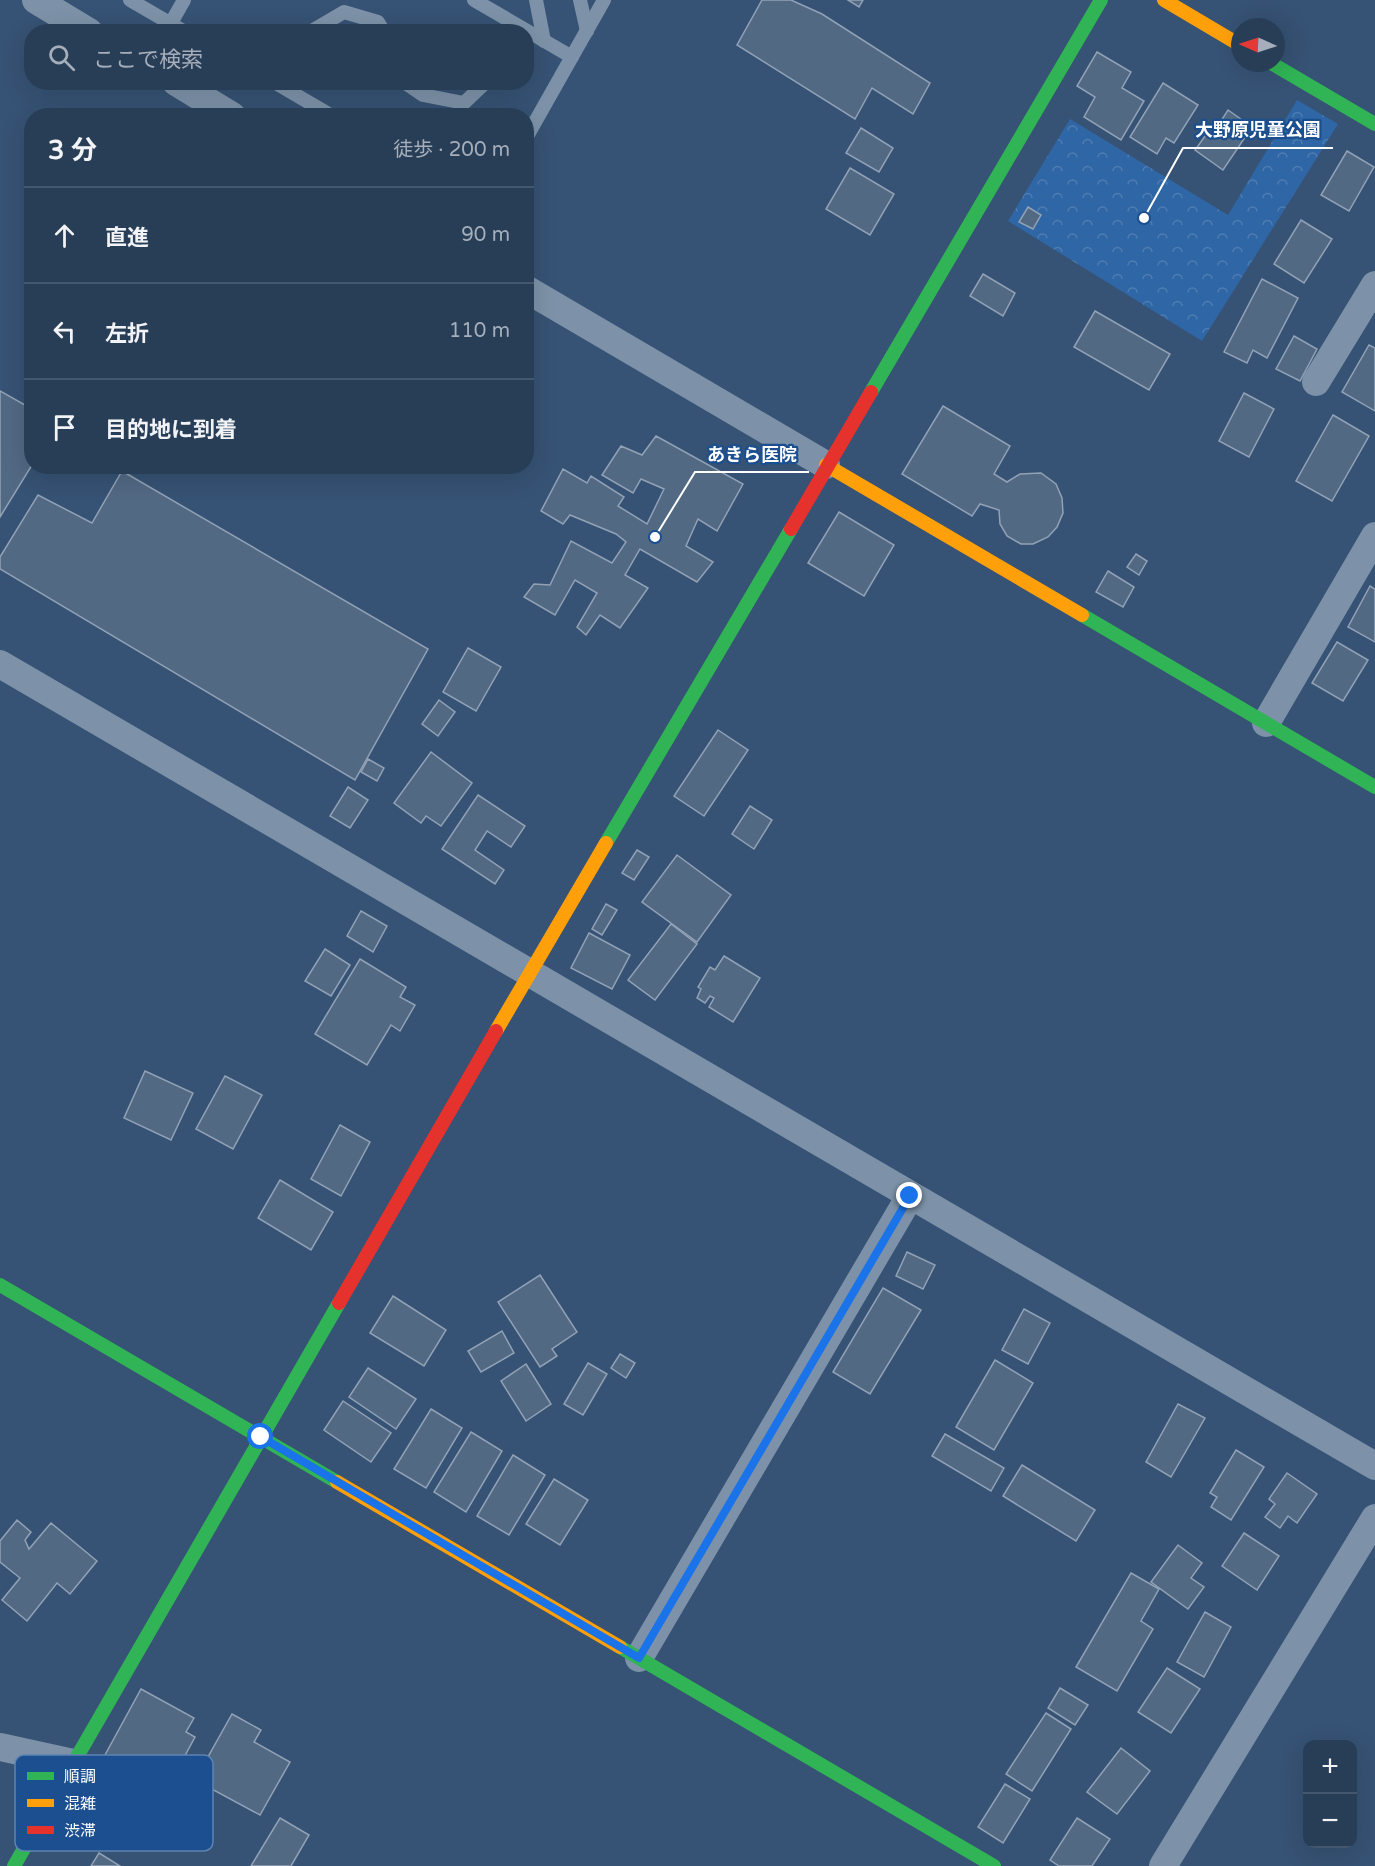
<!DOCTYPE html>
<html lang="ja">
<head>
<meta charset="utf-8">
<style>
	body { margin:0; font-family:"Varela Round","Noto Sans JP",sans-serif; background:#344961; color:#f1f3f6 }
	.controls { position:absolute; right:18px; bottom:18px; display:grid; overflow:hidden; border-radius:12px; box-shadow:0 6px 24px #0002 }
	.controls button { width:54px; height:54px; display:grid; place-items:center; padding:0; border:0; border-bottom:2px solid #44576d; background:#283e57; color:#f1f3f6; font:30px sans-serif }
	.compass { position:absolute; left:1231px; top:18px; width:54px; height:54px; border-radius:50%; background:#283e57; box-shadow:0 6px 24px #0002; rotate:273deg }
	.stop { position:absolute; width:18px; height:18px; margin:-14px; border:4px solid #1a73e8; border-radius:50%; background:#fff }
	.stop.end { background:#1a73e8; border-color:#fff; box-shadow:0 2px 6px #0008 }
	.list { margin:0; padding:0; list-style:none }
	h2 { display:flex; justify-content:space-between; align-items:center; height:78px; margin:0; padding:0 24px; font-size:26px }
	h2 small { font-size:20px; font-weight:400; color:#a5aeba }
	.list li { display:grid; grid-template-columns:39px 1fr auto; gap:18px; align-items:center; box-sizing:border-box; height:96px; padding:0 24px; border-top:2px solid #44576d }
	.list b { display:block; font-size:22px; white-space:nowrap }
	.list em { font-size:20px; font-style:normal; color:#a5aeba }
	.icon { flex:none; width:33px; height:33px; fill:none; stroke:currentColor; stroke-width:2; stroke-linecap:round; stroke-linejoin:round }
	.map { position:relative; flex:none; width:1375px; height:1866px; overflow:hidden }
	.search { position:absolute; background:#283e57; box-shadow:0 6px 24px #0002; left:24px; top:24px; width:510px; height:66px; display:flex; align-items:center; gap:15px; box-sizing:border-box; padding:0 21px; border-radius:24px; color:#a5aeba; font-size:22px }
	.panel { position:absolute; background:#283e57; box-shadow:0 6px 24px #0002; left:24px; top:108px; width:510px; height:366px; border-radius:24px }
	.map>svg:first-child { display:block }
	.park { fill:url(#park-crowns) }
	.building { fill:#526984; stroke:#92a2b6; stroke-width:1.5 }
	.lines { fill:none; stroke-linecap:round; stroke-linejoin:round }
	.lane { stroke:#7d92a8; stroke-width:14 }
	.street { stroke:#7d92a8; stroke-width:28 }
	.fast { stroke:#30b455; stroke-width:14 }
	.slow { stroke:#ff9f0a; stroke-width:14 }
	.jam { stroke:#e5322d; stroke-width:14 }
	.route { stroke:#1a73e8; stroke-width:8 }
	.key { fill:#1b4f8f; stroke:#5f84b1; stroke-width:1.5 }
	.key-label { font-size:16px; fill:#fff }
	.leader { fill:none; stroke:#fff; stroke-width:2 }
	.callout-dot { fill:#fff; stroke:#1b4f8f; stroke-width:2 }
	.callout-label { font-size:18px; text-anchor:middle; font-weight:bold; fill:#fff; stroke:#1b4f8f; stroke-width:4.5; stroke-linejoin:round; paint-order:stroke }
</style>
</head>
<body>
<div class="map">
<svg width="1375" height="1866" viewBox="0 0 1375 1866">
	<defs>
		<pattern id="park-crowns" width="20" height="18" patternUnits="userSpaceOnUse" patternTransform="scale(1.5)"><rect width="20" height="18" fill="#2f66a5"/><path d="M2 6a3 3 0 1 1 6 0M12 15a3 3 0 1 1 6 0" fill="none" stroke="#4e7db2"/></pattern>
	</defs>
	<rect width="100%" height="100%" fill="#365274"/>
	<path class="park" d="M 1297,100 L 1338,124 L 1202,341 L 1008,221 L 1070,119 L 1228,215 Z"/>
	<g class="building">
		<path d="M 762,0 L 791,0 L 822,14 L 930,83 L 913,114 L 872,88 L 855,119 L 737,45 Z"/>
		<path d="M 848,0 L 863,0 L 859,7 Z"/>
		<path d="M 1097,52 L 1131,72 L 1122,88 L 1144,101 L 1121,140 L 1084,117 L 1095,97 L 1077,86 Z"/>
		<path d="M 1163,83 L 1198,105 L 1174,143 L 1166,138 L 1157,154 L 1130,137 Z"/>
		<path d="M 1228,110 L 1252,127 L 1223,170 L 1195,150 L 1208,132 L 1212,135 Z"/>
		<path d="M 861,128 L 893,148 L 879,172 L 846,153 Z"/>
		<path d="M 1347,151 L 1374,167 L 1349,211 L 1321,195 Z"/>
		<path d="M 850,168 L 894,194 L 870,235 L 826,209 Z"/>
		<path d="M 1028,207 L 1041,215 L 1033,229 L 1019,222 Z"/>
		<path d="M 1301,220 L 1332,239 L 1304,283 L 1274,264 Z"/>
		<path d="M 983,274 L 1015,293 L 1003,316 L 970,296 Z"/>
		<path d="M 1262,279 L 1298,298 L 1267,358 L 1253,350 L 1247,363 L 1224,352 Z"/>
		<path d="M 1095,311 L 1170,354 L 1149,390 L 1074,347 Z"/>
		<path d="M 1294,336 L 1317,349 L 1300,381 L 1276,369 Z"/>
		<path d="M 1369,345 L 1375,348 L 1375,411 L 1342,392 Z"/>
		<path d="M 0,391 L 32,409 L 32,465 L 0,517 Z"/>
		<path d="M 1244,393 L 1274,409 L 1249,457 L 1219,441 Z"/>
		<path d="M 943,406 L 1010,446 L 994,474 L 1007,482 L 1020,474 L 1041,473 L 1056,484 L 1062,498 L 1063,513 L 1057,527 L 1048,537 L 1033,544 L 1021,544 L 1007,536 L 1000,524 L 999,510 L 980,504 L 972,516 L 902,474 Z"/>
		<path d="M 1333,415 L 1369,436 L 1332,501 L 1296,481 Z"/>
		<path d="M 656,436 L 743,484 L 717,531 L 698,519 L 686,546 L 713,562 L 697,582 L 640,549 L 625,575 L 648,588 L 620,628 L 600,615 L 586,635 L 577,627 L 597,593 L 575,580 L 555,615 L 524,597 L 534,584 L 550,585 L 571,541 L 612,563 L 626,542 L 616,534 L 570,515 L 563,524 L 541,511 L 563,469 L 587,483 L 591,476 L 624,497 L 618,506 L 647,524 L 664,489 L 641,479 L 633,493 L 602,475 L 621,446 L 642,455 Z"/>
		<path d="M 122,471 L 428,649 L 355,780 L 0,569 L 0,557 L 38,495 L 92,523 Z"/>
		<path d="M 839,512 L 894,545 L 864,596 L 808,563 Z"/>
		<path d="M 1136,554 L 1147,561 L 1139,575 L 1127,567 Z"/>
		<path d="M 1108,571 L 1134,587 L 1123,607 L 1096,592 Z"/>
		<path d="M 1370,586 L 1375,589 L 1375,642 L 1348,627 Z"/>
		<path d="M 1337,642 L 1368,660 L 1343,701 L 1312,683 Z"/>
		<path d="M 468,648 L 501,667 L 476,711 L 443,692 Z"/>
		<path d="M 439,700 L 455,712 L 438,736 L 422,724 Z"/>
		<path d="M 718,730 L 748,750 L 704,816 L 674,796 Z"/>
		<path d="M 431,752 L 472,783 L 441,826 L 426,816 L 421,823 L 394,803 Z"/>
		<path d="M 368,759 L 384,768 L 377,781 L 361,772 Z"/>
		<path d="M 348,787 L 368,800 L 350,828 L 330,816 Z"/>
		<path d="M 478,795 L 525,826 L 511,847 L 487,831 L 475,850 L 504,870 L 495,884 L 442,849 Z"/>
		<path d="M 750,806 L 772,820 L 754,849 L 732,834 Z"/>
		<path d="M 637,850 L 649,857 L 634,880 L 622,873 Z"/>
		<path d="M 677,855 L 731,895 L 697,942 L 642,902 Z"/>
		<path d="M 606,904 L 617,910 L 602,935 L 592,929 Z"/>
		<path d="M 361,911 L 387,926 L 373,952 L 347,936 Z"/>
		<path d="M 671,924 L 697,944 L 655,1000 L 628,980 Z"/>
		<path d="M 589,933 L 630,955 L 612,989 L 571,968 Z"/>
		<path d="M 325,949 L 350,965 L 331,996 L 305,981 Z"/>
		<path d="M 724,956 L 760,978 L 733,1022 L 709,1007 L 714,998 L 710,996 L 705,1003 L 697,998 L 701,989 L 698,987 L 710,967 L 715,970 Z"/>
		<path d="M 360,959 L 406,987 L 400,997 L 415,1005 L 400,1031 L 391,1025 L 367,1065 L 315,1034 Z"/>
		<path d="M 145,1071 L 193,1093 L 171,1140 L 124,1118 Z"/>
		<path d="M 225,1076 L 262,1095 L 233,1149 L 196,1129 Z"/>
		<path d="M 340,1125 L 370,1142 L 341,1196 L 311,1179 Z"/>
		<path d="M 280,1180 L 333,1212 L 311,1250 L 258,1218 Z"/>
		<path d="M 907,1252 L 935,1265 L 923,1289 L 896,1276 Z"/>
		<path d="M 540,1275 L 577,1332 L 552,1349 L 557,1356 L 540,1367 L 498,1302 Z"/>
		<path d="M 883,1288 L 921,1310 L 870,1394 L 833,1372 Z"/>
		<path d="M 393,1296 L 446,1330 L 424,1366 L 370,1333 Z"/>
		<path d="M 1024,1309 L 1050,1323 L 1028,1364 L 1002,1350 Z"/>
		<path d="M 502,1331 L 514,1353 L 481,1372 L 468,1351 Z"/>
		<path d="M 620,1354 L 635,1363 L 626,1378 L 611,1368 Z"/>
		<path d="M 995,1360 L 1033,1383 L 994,1450 L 956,1427 Z"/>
		<path d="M 588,1363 L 607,1374 L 583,1415 L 564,1404 Z"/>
		<path d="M 526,1364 L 551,1404 L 526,1421 L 501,1381 Z"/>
		<path d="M 368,1368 L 416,1399 L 396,1429 L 349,1397 Z"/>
		<path d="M 343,1401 L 391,1433 L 371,1462 L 324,1430 Z"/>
		<path d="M 1178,1404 L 1205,1418 L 1171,1477 L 1146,1462 Z"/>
		<path d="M 431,1409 L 462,1428 L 426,1488 L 394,1469 Z"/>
		<path d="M 471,1432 L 502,1451 L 466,1512 L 434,1492 Z"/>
		<path d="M 945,1434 L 1004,1468 L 991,1491 L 932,1456 Z"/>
		<path d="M 1236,1450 L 1264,1467 L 1231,1520 L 1211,1507 L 1217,1497 L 1210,1493 Z"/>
		<path d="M 513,1455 L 545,1475 L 509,1535 L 477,1516 Z"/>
		<path d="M 1022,1465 L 1095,1510 L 1076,1541 L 1003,1496 Z"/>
		<path d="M 1287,1473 L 1317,1494 L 1297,1523 L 1288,1516 L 1280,1528 L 1265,1517 L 1275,1504 L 1269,1499 Z"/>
		<path d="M 554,1479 L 588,1500 L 560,1545 L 526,1524 Z"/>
		<path d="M 17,1520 L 31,1532 L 25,1540 L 29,1549 L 51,1523 L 97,1561 L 70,1594 L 57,1583 L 27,1621 L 2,1600 L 20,1578 L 0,1562 L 0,1541 Z"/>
		<path d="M 1244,1533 L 1279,1556 L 1257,1590 L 1222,1566 Z"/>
		<path d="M 1178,1545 L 1202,1563 L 1191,1578 L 1204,1587 L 1188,1609 L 1151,1582 Z"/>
		<path d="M 1131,1573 L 1159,1589 L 1141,1621 L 1153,1629 L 1117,1691 L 1076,1667 Z"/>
		<path d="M 1205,1612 L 1231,1627 L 1204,1677 L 1177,1662 Z"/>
		<path d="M 1167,1668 L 1200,1689 L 1171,1733 L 1138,1712 Z"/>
		<path d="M 1060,1688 L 1088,1705 L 1075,1725 L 1048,1708 Z"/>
		<path d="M 141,1689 L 194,1718 L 186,1732 L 195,1737 L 161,1800 L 99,1766 Z"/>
		<path d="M 1046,1713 L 1071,1729 L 1032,1791 L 1006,1774 Z"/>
		<path d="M 232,1714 L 261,1730 L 254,1742 L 290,1762 L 260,1815 L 195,1780 Z"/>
		<path d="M 1121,1748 L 1150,1771 L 1117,1814 L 1087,1792 Z"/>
		<path d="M 1005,1784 L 1030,1799 L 1003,1843 L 978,1827 Z"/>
		<path d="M 280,1818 L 309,1835 L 291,1866 L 251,1866 Z"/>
		<path d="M 1077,1818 L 1110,1839 L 1092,1866 L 1059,1866 L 1050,1860 Z"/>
		<path d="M 99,1853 L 120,1866 L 91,1866 Z"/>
	</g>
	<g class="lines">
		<g class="lane">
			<path d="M 130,0 L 185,32"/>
			<path d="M 474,0 L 572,57"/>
			<path d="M 536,0 L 544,41"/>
			<path d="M 580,0 L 587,31"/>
			<path d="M 171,23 L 184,0"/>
			<path d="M 310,32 L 344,12 L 378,22 L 384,32"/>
			<path d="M 274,82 L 332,116"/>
			<path d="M 404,82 L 423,95 L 464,103 L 486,82"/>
			<path d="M 526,138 L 604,0"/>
		</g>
		<g class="street">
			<path d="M 36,0 L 89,32"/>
			<path d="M 176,82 L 232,116"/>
			<path d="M 526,289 L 826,465"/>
			<path d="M 1316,382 L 1375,285"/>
			<path d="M 0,664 L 1375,1466"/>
			<path d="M 1266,723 L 1375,536"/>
			<path d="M 639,1658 L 910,1196"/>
			<path d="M 0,1747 L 73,1763"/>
			<path d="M 1163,1866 L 1375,1518"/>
		</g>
		<g class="fast">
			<path d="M 1271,63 L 1375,124"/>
			<path d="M 871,392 L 1101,0"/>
			<path d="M 1082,615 L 1375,787"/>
			<path d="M 606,843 L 791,529"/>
			<path d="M 0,1285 L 337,1482"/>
			<path d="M 620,1647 L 994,1866"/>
			<path d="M 14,1866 L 339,1303"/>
		</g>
		<g class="slow">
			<path d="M 1164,0 L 1240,45"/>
			<path d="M 826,465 L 1082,615"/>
			<path d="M 496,1031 L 606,843"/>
			<path d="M 337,1482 L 620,1647"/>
		</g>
		<g class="jam">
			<path d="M 791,529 L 871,392"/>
			<path d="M 339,1303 L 496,1031"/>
		</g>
	</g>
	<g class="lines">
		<path class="route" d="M 261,1437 L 639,1658 L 910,1196"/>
	</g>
	<rect x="15" y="1755" width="198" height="96" rx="9" class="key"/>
	<rect x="27" y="1772" width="27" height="8" fill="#30b455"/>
	<rect x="27" y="1799" width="27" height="8" fill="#ff9f0a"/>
	<rect x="27" y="1826" width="27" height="8" fill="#e5322d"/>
	<g class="key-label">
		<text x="64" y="1782">順調</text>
		<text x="64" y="1809">混雑</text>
		<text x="64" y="1836">渋滞</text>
	</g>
	<path class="leader" d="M1144 218L1183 148H1333M655 537L695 472H809"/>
	<g class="callout-dot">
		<circle cx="1144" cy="218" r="6"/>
		<circle cx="655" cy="537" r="6"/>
	</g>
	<g class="callout-label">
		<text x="1258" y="136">大野原児童公園</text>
		<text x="752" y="461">あきら医院</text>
	</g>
</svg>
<div class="controls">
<button>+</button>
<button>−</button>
</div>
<svg class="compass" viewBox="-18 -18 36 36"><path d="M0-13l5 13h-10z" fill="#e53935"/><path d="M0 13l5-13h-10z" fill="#a5aeba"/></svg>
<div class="stop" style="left:261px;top:1437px"></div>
<div class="stop end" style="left:910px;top:1196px"></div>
<div class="search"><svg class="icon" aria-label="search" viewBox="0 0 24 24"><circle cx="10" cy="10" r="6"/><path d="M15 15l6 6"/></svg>ここで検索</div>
<section class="panel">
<h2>3 分<small>徒歩 · 200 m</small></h2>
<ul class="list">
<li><svg class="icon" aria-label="ahead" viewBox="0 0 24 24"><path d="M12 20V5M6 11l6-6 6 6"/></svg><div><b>直進</b></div><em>90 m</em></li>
<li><svg class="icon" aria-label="left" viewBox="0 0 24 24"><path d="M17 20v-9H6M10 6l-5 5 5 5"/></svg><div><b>左折</b></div><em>110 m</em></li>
<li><svg class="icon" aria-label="arrive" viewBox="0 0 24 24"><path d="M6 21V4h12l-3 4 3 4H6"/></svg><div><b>目的地に到着</b></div></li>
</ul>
</section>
</div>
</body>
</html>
